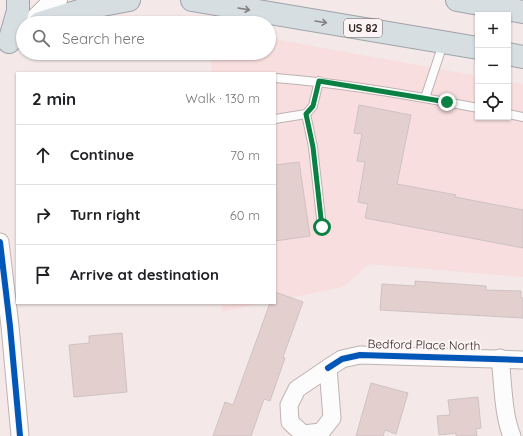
<!DOCTYPE html>
<html lang="en">
<head>
<meta charset="utf-8">
<style>
	body { margin:0; font-family:Quicksand,sans-serif; background:#f2f2f2; color:#202124 }
	.controls { position:absolute; right:12px; top:12px; display:grid; overflow:hidden; border-radius:0px; box-shadow:0 1px 3px #0004 }
	.controls button { width:36px; height:36px; display:grid; place-items:center; padding:0; border:0; border-bottom:1px solid #e0e0e0; background:#fff; color:#202124; font:20px sans-serif }
	.stop { position:absolute; width:12px; height:12px; margin:-9px; border:3px solid #0b8043; border-radius:50%; background:#fff }
	.stop.end { background:#0b8043; border-color:#fff; box-shadow:0 1px 4px #0008 }
	.list { margin:0; padding:0; list-style:none }
	h2 { display:flex; justify-content:space-between; align-items:center; height:52px; margin:0; padding:0 16px; font-size:17px }
	h2 small { font-size:13px; font-weight:400; color:#757577 }
	.list li { display:grid; grid-template-columns:26px 1fr auto; gap:12px; align-items:center; box-sizing:border-box; height:60px; padding:0 16px; border-top:1px solid #e0e0e0 }
	.list b { display:block; font-size:15px; white-space:nowrap }
	.list em { font-size:13px; font-style:normal; color:#757577 }
	.icon { flex:none; width:22px; height:22px; fill:none; stroke:currentColor; stroke-width:2; stroke-linecap:round; stroke-linejoin:round }
	.map { position:relative; flex:none; width:523px; height:436px; overflow:hidden }
	.search { position:absolute; background:#fff; box-shadow:0 1px 3px #0004; left:16px; top:16px; width:260px; height:44px; display:flex; align-items:center; gap:10px; box-sizing:border-box; padding:0 14px; border-radius:22px; color:#757577; font-size:15px }
	.panel { position:absolute; background:#fff; box-shadow:0 1px 3px #0004; left:16px; top:72px; width:260px; height:232px; border-radius:0px }
	.map>svg:first-child { display:block }
	.built { fill:#f8dede }
	.building { fill:#e4cfcf; stroke:#cfc2c2 }
	.lines { fill:none; stroke-linecap:round; stroke-linejoin:round }
	.service-casing { stroke:#beb2b2; stroke-width:10 }
	.minor-casing { stroke:#beb2b2; stroke-width:19 }
	.secondary-casing { stroke:#beb2b2; stroke-width:24 }
	.trunk-casing { stroke:#9fa3a9; stroke-width:24 }
	.service { stroke:#fdfcfc; stroke-width:8 }
	.minor { stroke:#fdfcfc; stroke-width:17 }
	.secondary { stroke:#fdfcfc; stroke-width:22 }
	.trunk { stroke:#d7dee2; stroke-width:22 }
	.cycleway-casing { stroke:#fcf4f4; stroke-width:8 }
	.cycleway { stroke:#0057b8; stroke-width:6 }
	.oneway { stroke:#838082 }
	.route { stroke:#0b8043; stroke-width:5 }
	.labels { text-anchor:middle; stroke-width:4; stroke-linejoin:round; paint-order:stroke }
	.shield { fill:#fcf4f4; stroke:#6c6060; stroke-width:1 }
	.shield-label { font-size:11px; font-weight:bold; fill:#2f2121 }
	.street-label { font-size:12px; fill:#2f2121; stroke:#fcf4f4 }
</style>
</head>
<body>
<div class="map">
<svg width="523" height="436" viewBox="0 0 523 436">
	<rect width="100%" height="100%" fill="#f4e8e8"/>
	<g class="built">
		<path d="M 269,38 L 478,76 L 478,117 L 508,117 L 508,81 L 523,84 L 523,277 L 369,264 L 343,287 L 275,301 L 275,73 L 212,73 L 211,53 L 269,53 Z"/>
		<path d="M 221,303 L 263,303 L 222,312 Z"/>
	</g>
	<g class="building">
		<path d="M 359,105 L 411,115 L 397,184 L 456,195 L 455,197 L 523,210 L 523,248 L 365,218 L 368,204 L 358,202 L 365,162 L 357,161 L 362,134 L 354,133 Z"/>
		<path d="M 299,162 L 310,236 L 275,241 L 275,165 Z"/>
		<path d="M 415,281 L 486,286 L 486,290 L 521,291 L 521,298 L 523,298 L 523,318 L 380,310 L 382,284 L 415,286 Z"/>
		<path d="M 275,292 L 303,302 L 283,357 L 285,358 L 270,401 L 264,399 L 251,436 L 213,436 L 225,402 L 233,405 L 270,303 L 275,303 Z"/>
		<path d="M 122,333 L 127,392 L 74,397 L 69,345 L 89,343 L 89,336 Z"/>
		<path d="M 371,383 L 408,393 L 396,434 L 385,430 L 383,436 L 356,436 Z"/>
		<path d="M 478,397 L 481,428 L 476,429 L 477,436 L 456,436 L 456,433 L 439,435 L 437,416 L 450,415 L 448,400 Z"/>
	</g>
	<g class="lines">
		<defs>
			<g id="service">
				<path d="M 275,78 C 343,83 411,95 478,108"/>
				<path d="M 425,98 L 443,44"/>
				<path d="M 306,114 L 313,147 L 322,227"/>
				<path d="M 508,114 L 523,117"/>
				<path d="M 275,119 L 306,114 L 313,106 L 319,81"/>
			</g>
			<g id="minor">
				<path d="M 0,242 L 10,326 L 20,436"/>
				<path d="M 500,358 C 503,381 503,416 512,436"/>
				<path d="M 328,368 L 342,359 L 360,355 L 523,360"/>
				<path d="M 328,368 L 332,418 L 321,432 L 303,434 L 290,422 L 289,405 L 297,389 Z"/>
			</g>
			<path id="secondary" d="M 33,23 L 56,0"/>
			<g id="trunk">
				<path d="M 192,0 L 478,48"/>
				<path d="M 457,0 L 523,12"/>
				<path d="M 40,23 L 92,7 L 129,0"/>
				<path d="M 9,42 L 18,11 L 18,0"/>
				<path d="M 508,54 L 523,57"/>
			</g>
		</defs>
		<use href="#service" class="service-casing"/>
		<use href="#minor" class="minor-casing"/>
		<use href="#secondary" class="secondary-casing"/>
		<use href="#trunk" class="trunk-casing"/>
		<use href="#service" class="service"/>
		<use href="#minor" class="minor"/>
		<use href="#secondary" class="secondary"/>
		<use href="#trunk" class="trunk"/>
		<defs>
			<g id="cycleway">
				<path d="M 0,242 L 10,326 L 20,436"/>
				<path d="M 328,368 L 342,359 L 360,355 L 523,360"/>
			</g>
		</defs>
		<use href="#cycleway" class="cycleway-casing"/>
		<use href="#cycleway" class="cycleway"/>
	</g>
	<defs><path id="oneway-shaft" d="M-6 0H5M1.5-3L5.5 0L1.5 3" fill="none" stroke-width="1.6" stroke-linecap="round" stroke-linejoin="round"/></defs>
	<g class="oneway">
		<use href="#oneway-shaft" transform="translate(244 9) rotate(10)"/>
		<use href="#oneway-shaft" transform="translate(321 22) rotate(9)"/>
	</g>
	<g class="lines">
		<path class="route" d="M 322,227 L 313,147 L 306,114 L 313,106 L 319,81 L 447,102"/>
	</g>
	<g class="labels">
		<rect class="shield" x="344" y="19" width="38" height="18" rx="3"/>
		<g class="shield-label">
			<text x="363" y="32">US 82</text>
		</g>
		<g class="street-label">
			<text transform="translate(424 345) rotate(1)" y="4">Bedford Place North</text>
		</g>
	</g>
</svg>
<div class="controls">
<button>+</button>
<button>−</button>
<button><svg class="icon" aria-label="locate" viewBox="0 0 24 24"><circle cx="12" cy="12" r="6"/><path d="M12 2v4M12 18v4M2 12h4M18 12h4"/></svg></button>
</div>
<div class="stop" style="left:322px;top:227px"></div>
<div class="stop end" style="left:447px;top:102px"></div>
<div class="search"><svg class="icon" aria-label="search" viewBox="0 0 24 24"><circle cx="10" cy="10" r="6"/><path d="M15 15l6 6"/></svg>Search here</div>
<section class="panel">
<h2>2 min<small>Walk · 130 m</small></h2>
<ul class="list">
<li><svg class="icon" aria-label="ahead" viewBox="0 0 24 24"><path d="M12 20V5M6 11l6-6 6 6"/></svg><div><b>Continue</b></div><em>70 m</em></li>
<li><svg class="icon" aria-label="right" viewBox="0 0 24 24"><path d="M7 20v-9h11M14 6l5 5-5 5"/></svg><div><b>Turn right</b></div><em>60 m</em></li>
<li><svg class="icon" aria-label="arrive" viewBox="0 0 24 24"><path d="M6 21V4h12l-3 4 3 4H6"/></svg><div><b>Arrive at destination</b></div></li>
</ul>
</section>
</div>
</body>
</html>
